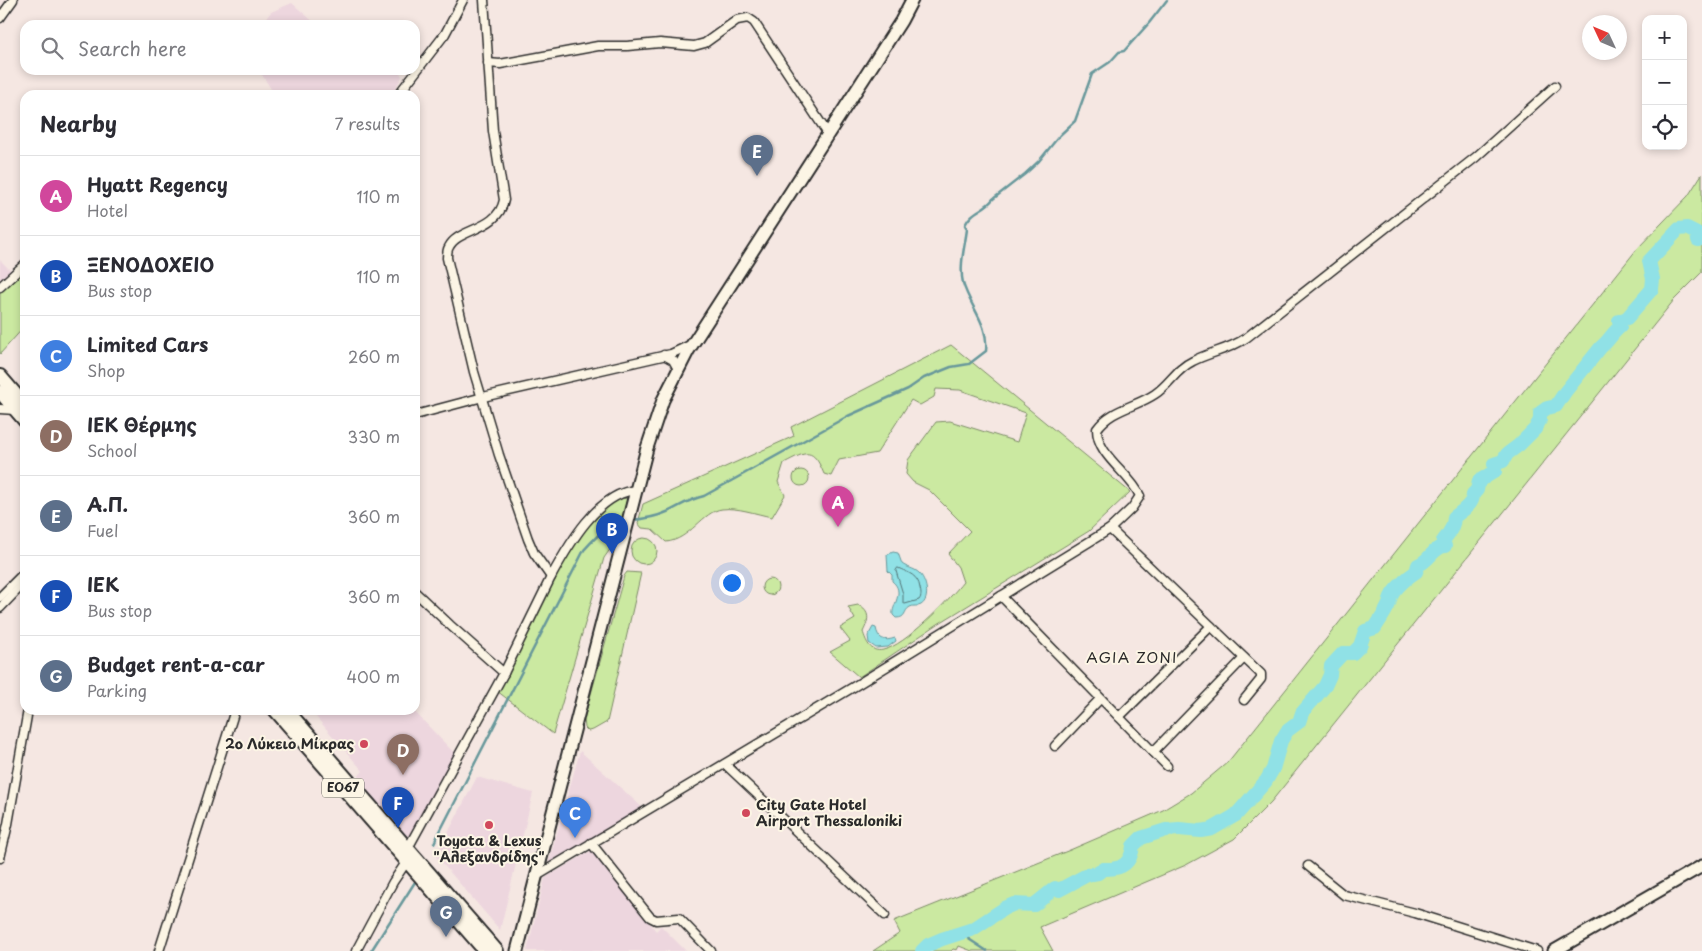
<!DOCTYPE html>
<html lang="en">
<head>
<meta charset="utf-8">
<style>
	body { margin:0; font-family:"Playpen Sans",sans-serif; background:#f7f7f7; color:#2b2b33 }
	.controls { position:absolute; right:15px; top:15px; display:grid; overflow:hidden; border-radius:10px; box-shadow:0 2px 8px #0003 }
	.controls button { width:45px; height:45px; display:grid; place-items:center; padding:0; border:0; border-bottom:1px solid #e1e1e2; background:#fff; color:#2b2b33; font:25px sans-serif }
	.compass { position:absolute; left:1582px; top:15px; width:45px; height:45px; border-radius:50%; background:#fff; box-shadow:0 2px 8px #0003; rotate:314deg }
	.you { position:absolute; left:731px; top:582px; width:18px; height:18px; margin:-12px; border:4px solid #fff; border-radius:50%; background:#1a73e8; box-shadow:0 0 0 8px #1a73e833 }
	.badge { display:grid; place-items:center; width:32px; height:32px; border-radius:50%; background:#d1495b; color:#fff; font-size:16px; font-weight:700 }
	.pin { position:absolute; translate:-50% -41px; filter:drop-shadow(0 1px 2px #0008) }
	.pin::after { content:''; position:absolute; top:26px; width:18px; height:15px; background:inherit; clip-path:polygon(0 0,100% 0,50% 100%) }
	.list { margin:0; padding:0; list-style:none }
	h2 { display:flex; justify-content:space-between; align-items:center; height:65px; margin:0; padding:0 20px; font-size:21px }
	h2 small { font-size:16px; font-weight:400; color:#7c7c81 }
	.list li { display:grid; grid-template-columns:32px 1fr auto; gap:15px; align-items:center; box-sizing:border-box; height:80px; padding:0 20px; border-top:1px solid #e1e1e2 }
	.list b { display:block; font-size:19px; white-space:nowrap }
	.list p { margin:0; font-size:16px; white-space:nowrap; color:#7c7c81 }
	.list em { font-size:16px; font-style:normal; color:#7c7c81 }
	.icon { flex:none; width:28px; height:28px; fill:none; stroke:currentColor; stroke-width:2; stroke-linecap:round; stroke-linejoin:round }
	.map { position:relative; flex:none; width:1702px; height:951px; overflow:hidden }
	.search { position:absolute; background:#fff; box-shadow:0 2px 8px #0003; left:20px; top:20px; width:400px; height:55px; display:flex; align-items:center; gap:12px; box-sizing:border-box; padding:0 18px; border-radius:15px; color:#7c7c81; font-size:19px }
	.panel { position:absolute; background:#fff; box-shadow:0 2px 8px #0003; left:20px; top:90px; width:400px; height:625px; border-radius:15px }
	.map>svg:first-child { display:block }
	.built { fill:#edd6de }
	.green { fill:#cbe9a1; stroke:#7b8a66 }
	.water { fill:#90e1e6; stroke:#68989b }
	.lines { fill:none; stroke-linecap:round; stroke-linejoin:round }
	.shore { stroke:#537476; stroke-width:1 }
	.stream { stroke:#68989b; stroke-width:2.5 }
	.river { stroke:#90e1e6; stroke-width:14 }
	.street-casing { stroke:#2b2b2b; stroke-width:11 }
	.secondary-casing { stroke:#2b2b2b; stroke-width:15 }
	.primary-casing { stroke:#2b2b2b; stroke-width:16 }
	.street { stroke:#fcf5e5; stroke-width:8 }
	.secondary { stroke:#fcf5e5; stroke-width:11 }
	.primary { stroke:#fcf5e5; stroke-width:12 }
	.poi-dot { fill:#d1495b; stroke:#fcf5e5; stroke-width:2 }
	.labels { text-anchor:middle; stroke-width:4; stroke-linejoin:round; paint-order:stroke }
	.shield { fill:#fcf5e5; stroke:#6a6863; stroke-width:1 }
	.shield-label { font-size:12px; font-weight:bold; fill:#2b2b2b }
	.poi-label { font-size:14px; font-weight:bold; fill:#2b2b2b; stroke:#fcf5e5; text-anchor:end }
	.neighbourhood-label { font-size:15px; letter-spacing:1px; fill:#2b2b2b; stroke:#fcf5e5 }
</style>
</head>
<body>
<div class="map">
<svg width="1702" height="951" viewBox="0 0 1702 951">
	<rect width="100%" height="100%" fill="#f5e7e2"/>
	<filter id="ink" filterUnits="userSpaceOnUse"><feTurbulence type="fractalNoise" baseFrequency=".02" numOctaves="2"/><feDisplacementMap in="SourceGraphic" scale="10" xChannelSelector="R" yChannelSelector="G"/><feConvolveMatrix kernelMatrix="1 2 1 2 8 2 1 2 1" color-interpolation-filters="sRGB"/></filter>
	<g filter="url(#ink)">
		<g class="built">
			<path d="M 292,3 L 317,25 L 261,25 L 271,12 Z"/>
			<path d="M 259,70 L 399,70 L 402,77 L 391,95 L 271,95 L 273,92 Z"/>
			<path d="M 0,260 L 13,273 L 0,284 Z"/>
			<path d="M 323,710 L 413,710 L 457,756 L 412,841 L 356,779 L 363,771 L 316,717 Z"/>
			<path d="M 580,751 L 643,808 L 547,868 Z"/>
			<path d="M 477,777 L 533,793 L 500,930 L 436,856 Z"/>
			<path d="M 591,851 L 656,931 L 661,926 L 686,951 L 527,951 L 545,878 Z"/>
		</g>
		<g class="green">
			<path d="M 1702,174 L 1702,272 L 1674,300 L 1271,802 L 1234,839 L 1186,865 L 1040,927 L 1053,951 L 972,951 L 959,946 L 957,950 L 953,949 L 951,951 L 873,951 L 900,933 L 894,921 L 1070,850 L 1163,810 L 1191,793 L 1228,762 L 1637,249 L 1688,196 Z"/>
			<path d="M 25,269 L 25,326 L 0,354 L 0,292 Z"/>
			<path d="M 951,345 L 1130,492 L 1089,531 L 938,624 L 859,677 L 830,652 L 850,641 L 840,628 L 855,619 L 848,607 L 858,605 C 871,612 869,620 863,632 C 866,641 870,653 883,650 C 905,646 949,600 963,582 L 958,567 L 948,554 L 970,531 L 929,490 L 913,482 L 906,474 L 908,460 L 936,422 L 950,421 L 1017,442 L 1026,413 L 960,390 L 936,389 L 934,397 L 920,405 L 911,400 L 877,453 L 839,460 L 831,476 L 824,474 C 813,447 807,451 784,463 L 778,482 L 785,495 L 772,517 C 756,514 738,507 722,509 C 703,511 690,540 666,542 L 652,529 L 642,528 L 638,523 L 643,504 L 794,436 L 791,427 Z"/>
			<circle cx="801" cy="478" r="8"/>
			<path d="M 618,497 L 627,499 L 615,546 L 611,548 L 604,558 L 553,734 L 497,691 L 565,558 L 598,512 Z"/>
			<circle cx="644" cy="551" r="13"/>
			<path d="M 627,572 L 641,573 L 607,722 L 593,730 L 588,731 L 585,728 L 584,719 L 624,576 Z"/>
			<circle cx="770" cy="587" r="8"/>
		</g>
		<g class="water">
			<path d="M 893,552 L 898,553 L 902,564 C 907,568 914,568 919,573 C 926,579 931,599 921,605 C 918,607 913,605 910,607 C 903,611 907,618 896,618 L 893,615 C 891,606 906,592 892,581 L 892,575 L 888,571 L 887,555 Z"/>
			<path d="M 873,627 L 876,628 C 878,639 884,642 895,638 L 896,641 L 888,647 L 876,648 L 869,643 L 868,636 Z"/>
		</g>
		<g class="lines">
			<path class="shore" d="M 898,568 C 909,573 918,575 920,588 C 921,593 922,596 919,600 L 905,604 L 903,603 L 903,594 L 896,571 Z"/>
			<g class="stream">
				<path d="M 632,520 C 644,519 656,517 667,512 C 680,506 690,499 704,496 L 848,416 L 908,389 L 924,378 L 951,367 L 969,364 L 986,351 C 989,324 970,307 963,283 C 959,265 965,246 967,229 L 965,225 C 971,211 985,210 993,199 L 1025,174 L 1039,161 L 1060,135 L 1075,121 L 1092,74 L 1110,62 L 1119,52 L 1124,51 L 1149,23 L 1167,0"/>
				<path d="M 434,843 L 584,550 C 595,538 607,524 624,521"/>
				<path d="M 958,932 L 987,951"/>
				<path d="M 371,951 L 415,882"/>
			</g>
			<path class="river" d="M 922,951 L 928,945 L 942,939 L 973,929 L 1005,908 L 1014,904 L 1034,905 L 1055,888 L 1059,890 L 1087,875 L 1098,873 L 1103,869 C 1121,870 1131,864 1133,846 L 1141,838 L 1166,830 L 1179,829 L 1201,831 L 1212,829 L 1236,815 L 1266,781 L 1273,769 L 1281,741 L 1287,731 L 1299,722 L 1302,713 L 1325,686 L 1330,675 L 1331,666 L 1343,653 L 1353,653 L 1360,646 L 1365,631 L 1375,628 C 1379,621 1386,612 1389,604 C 1390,602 1390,599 1391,597 C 1394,589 1409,576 1416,572 L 1418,565 C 1430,561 1433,547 1445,546 L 1443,541 C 1449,534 1454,526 1454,517 C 1462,511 1474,504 1473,494 L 1477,490 L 1479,481 L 1495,471 L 1494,464 L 1503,461 L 1507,454 L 1519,445 L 1535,429 L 1540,420 L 1540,413 L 1547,408 L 1556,406 L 1565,392 L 1601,347 C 1609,341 1612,333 1620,327 L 1619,321 L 1627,318 L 1652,289 L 1653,279 L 1649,261 L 1679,229 L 1687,228 L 1697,233 L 1698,240 L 1702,238"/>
			<defs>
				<g id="street">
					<path d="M 484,0 L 493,131 L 504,200 C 498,231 458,228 449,247 C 447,250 447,255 447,258 L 474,372 L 499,455 L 528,539 L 534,553 L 551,577 C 568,546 598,492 637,490"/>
					<path d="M 0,18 L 13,0"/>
					<path d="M 488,63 L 500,64 L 598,46 L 627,46 L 660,43 L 694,46 L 705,43 L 737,20 L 748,18 L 754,22 L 828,134"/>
					<path d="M 398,95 L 445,34 L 463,0"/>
					<path d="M 0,287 L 25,264"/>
					<path d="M 664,355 L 673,360 L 678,369"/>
					<path d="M 0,409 L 15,410"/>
					<path d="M 415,415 L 483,397 L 671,354 L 690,345"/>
					<path d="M 1110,529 L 1261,674 L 1261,679 L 1244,700"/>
					<path d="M 415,592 L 450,625 L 504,673"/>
					<path d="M 1001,596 L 1119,717 L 1211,626"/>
					<path d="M 0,597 L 25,572"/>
					<path d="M 0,608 L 25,582"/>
					<path d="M 1119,717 L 1167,766"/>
					<path d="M 1055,746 L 1100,699"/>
					<path d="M 1153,752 L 1244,658"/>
					<path d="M 725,764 L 885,915"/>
					<path d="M 591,843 L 650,917 L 656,920 L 679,918 L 711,951"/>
					<path d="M 408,848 L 504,673 L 551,577"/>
					<path d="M 0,858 L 8,824 L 28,710"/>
					<path d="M 1308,866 L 1344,895 L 1415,913 L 1537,951"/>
					<path d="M 535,877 L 855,686 L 1110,529 L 1132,508 L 1140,496 C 1130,473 1097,456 1097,429 C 1111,409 1136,407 1155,394 C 1170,384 1176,369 1193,361 C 1210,352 1229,350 1246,338 L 1476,157 L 1555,86"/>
					<path d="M 159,951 L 235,710"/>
					<path d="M 356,951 L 393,882 L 407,861"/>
				</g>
				<g id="secondary">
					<path d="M 517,951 L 647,448 L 663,400 L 688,351 L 901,21 L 912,0"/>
					<path d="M 1554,951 L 1702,866"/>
				</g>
				<g id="primary">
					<path d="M 0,376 L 25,405"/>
					<path d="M 0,392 L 25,421"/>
					<path d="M 275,710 L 485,951"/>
					<path d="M 287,710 L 497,951"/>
				</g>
			</defs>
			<use href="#street" class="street-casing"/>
			<use href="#secondary" class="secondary-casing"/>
			<use href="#primary" class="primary-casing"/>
			<use href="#street" class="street"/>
			<use href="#secondary" class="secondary"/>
			<use href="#primary" class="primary"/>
		</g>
	</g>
	<g class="poi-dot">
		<circle cx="364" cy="744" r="5"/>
		<circle cx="746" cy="813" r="5"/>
		<circle cx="489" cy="825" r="5"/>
	</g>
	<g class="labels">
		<rect class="shield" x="322" y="778.5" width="42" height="19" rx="4"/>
		<g class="shield-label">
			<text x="343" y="792">ΕΟ67</text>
		</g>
		<g class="poi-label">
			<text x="354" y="749">2ο Λύκειο Μίκρας</text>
			<text x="756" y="810" text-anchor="start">City Gate Hotel<tspan x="756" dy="16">Airport Thessaloniki</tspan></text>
			<text x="489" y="846" text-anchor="middle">Toyota &amp; Lexus<tspan x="489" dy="16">"Αλεξανδρίδης"</tspan></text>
		</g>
		<g class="neighbourhood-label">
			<text x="1132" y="663">AGIA ZONI</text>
		</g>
	</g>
</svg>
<div class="controls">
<button>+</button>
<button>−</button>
<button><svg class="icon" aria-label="locate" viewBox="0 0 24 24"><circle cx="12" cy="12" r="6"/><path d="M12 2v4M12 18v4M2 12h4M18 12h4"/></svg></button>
</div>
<svg class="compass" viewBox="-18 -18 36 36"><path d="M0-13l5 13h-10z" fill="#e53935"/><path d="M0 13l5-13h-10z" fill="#7c7c81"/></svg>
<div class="you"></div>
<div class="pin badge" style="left:838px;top:527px;background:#d1479c">A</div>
<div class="pin badge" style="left:612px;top:554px;background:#1a4fb4">B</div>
<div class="pin badge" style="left:575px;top:838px;background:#3f7fe0">C</div>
<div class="pin badge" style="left:403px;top:775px;background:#8d6e63">D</div>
<div class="pin badge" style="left:757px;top:176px;background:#5c6f8a">E</div>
<div class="pin badge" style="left:398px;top:828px;background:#1a4fb4">F</div>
<div class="pin badge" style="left:446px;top:937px;background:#5c6f8a">G</div>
<div class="search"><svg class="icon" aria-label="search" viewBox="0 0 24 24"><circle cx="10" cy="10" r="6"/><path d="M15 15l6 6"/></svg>Search here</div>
<section class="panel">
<h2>Nearby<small>7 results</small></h2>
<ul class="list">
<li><span class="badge" style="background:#d1479c">A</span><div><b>Hyatt Regency</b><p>Hotel</p></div><em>110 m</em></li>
<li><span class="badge" style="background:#1a4fb4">B</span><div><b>ΞΕΝΟΔΟΧΕΙΟ</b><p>Bus stop</p></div><em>110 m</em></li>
<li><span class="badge" style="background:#3f7fe0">C</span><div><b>Limited Cars</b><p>Shop</p></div><em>260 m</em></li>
<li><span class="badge" style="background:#8d6e63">D</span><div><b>ΙΕΚ Θέρμης</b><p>School</p></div><em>330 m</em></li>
<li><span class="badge" style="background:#5c6f8a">E</span><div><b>Α.Π.</b><p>Fuel</p></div><em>360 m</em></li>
<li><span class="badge" style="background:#1a4fb4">F</span><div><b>ΙΕΚ</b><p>Bus stop</p></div><em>360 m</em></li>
<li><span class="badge" style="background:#5c6f8a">G</span><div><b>Budget rent-a-car</b><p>Parking</p></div><em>400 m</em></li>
</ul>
</section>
</div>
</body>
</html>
